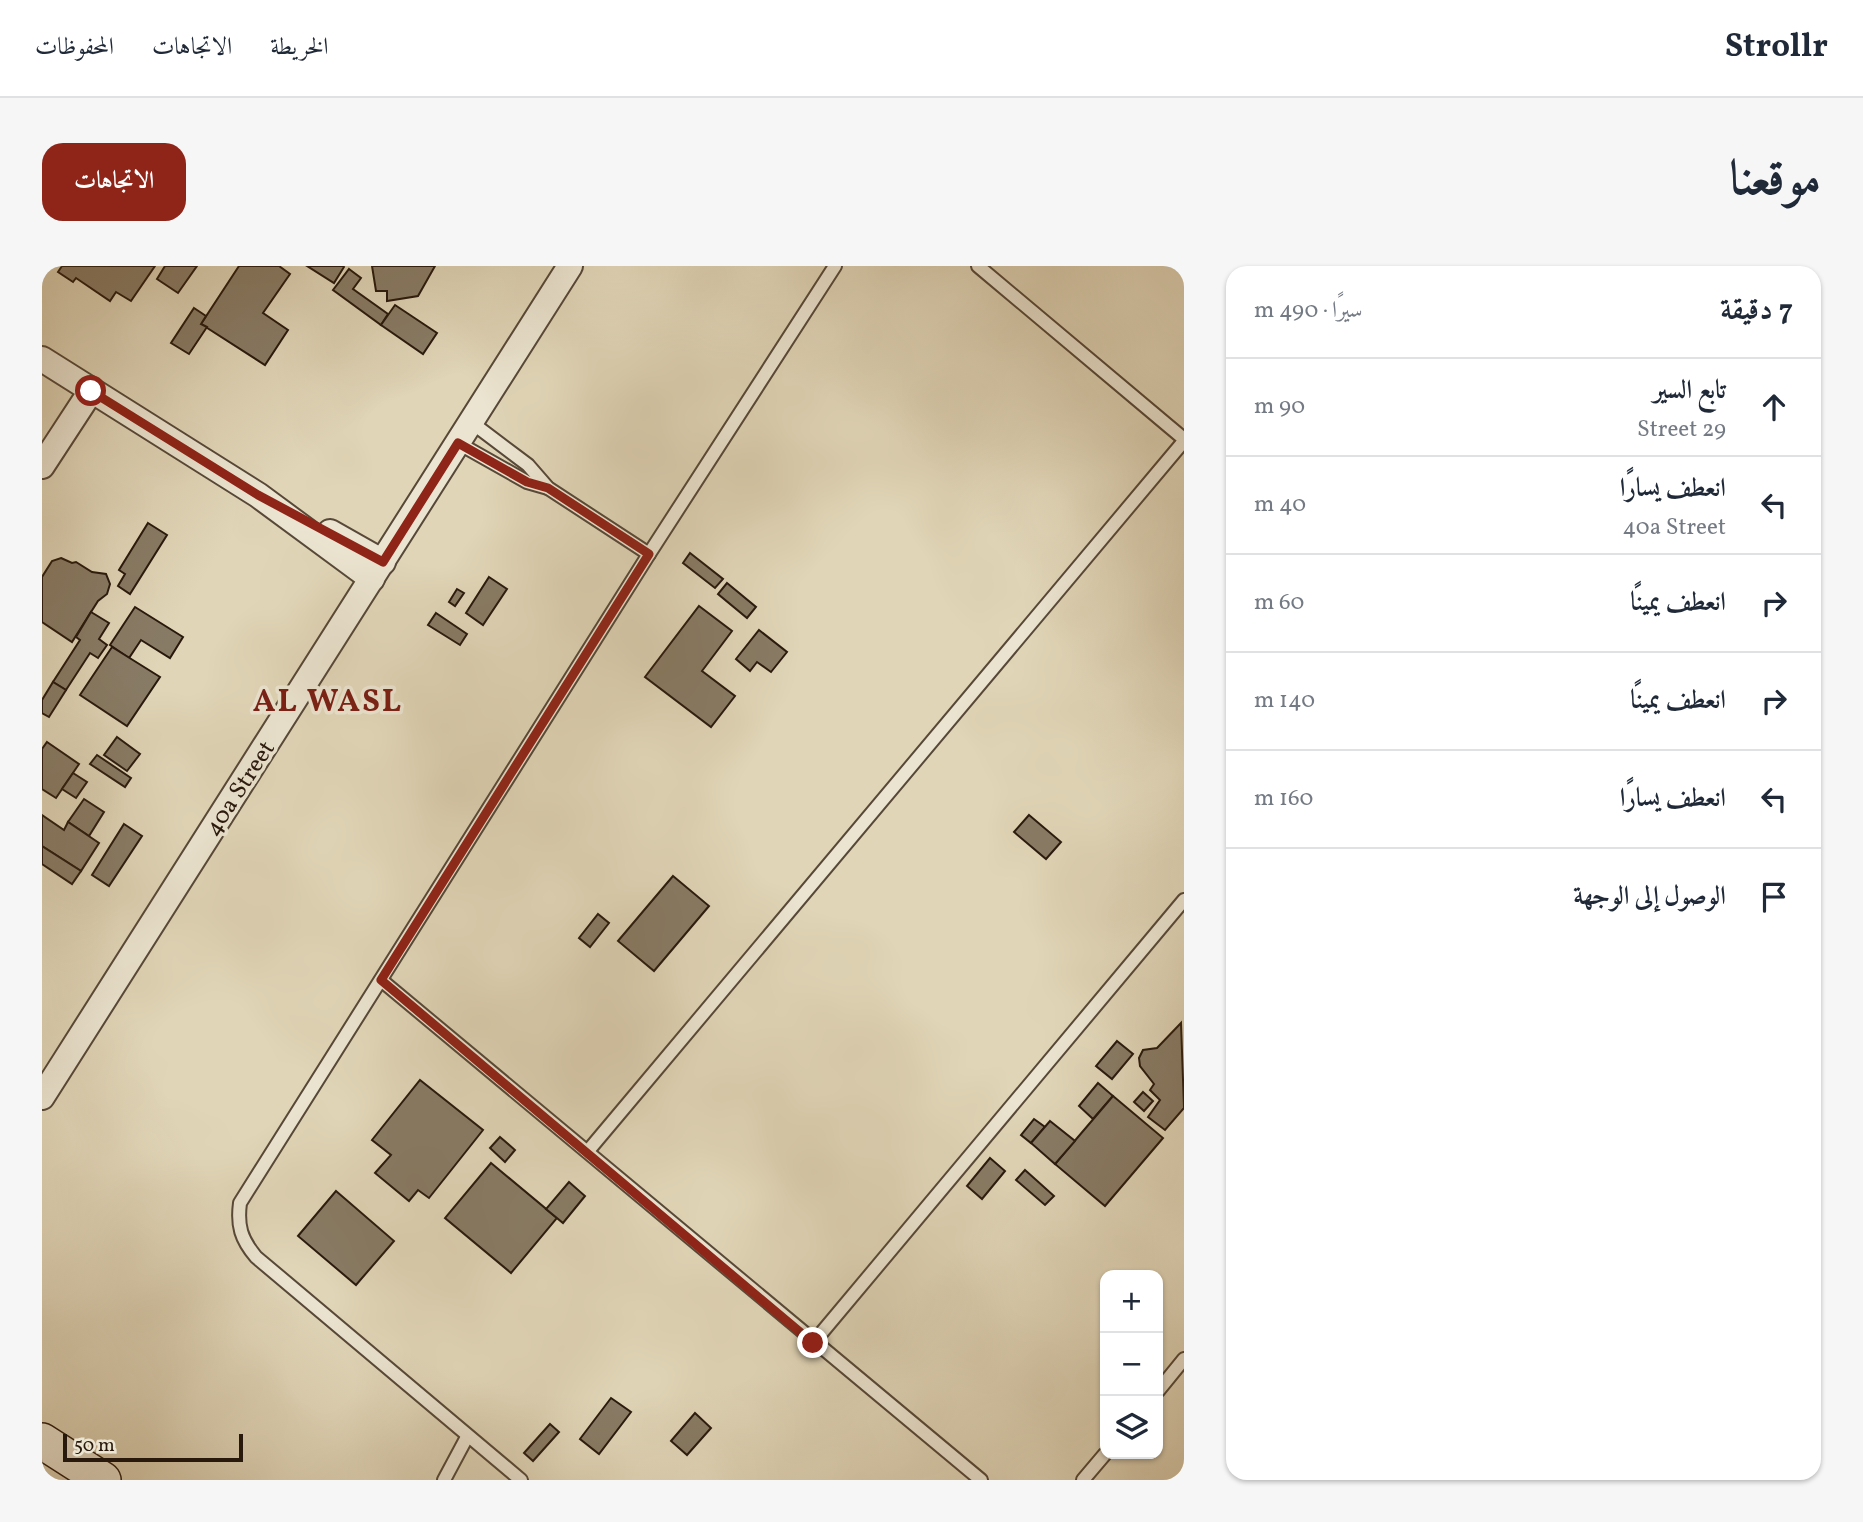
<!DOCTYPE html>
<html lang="ar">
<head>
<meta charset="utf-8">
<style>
	body { margin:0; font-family:Vollkorn,Amiri,serif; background:#f6f6f7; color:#1f2937; direction:rtl }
	.controls { position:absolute; right:21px; bottom:21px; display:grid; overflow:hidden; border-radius:14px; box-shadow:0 2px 5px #0004 }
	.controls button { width:63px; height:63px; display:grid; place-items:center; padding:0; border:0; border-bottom:2px solid #e0e1e3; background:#fff; color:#1f2937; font:35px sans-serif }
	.scale { position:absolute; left:21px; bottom:18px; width:180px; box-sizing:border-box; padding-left:7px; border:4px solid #29190d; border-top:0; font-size:19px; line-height:24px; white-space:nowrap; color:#29190d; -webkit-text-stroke:5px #ebe4d0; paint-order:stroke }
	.stop { position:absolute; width:21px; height:21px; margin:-16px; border:5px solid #8f2418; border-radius:50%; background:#fff }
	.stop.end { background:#8f2418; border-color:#fff; box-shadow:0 2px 7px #0008 }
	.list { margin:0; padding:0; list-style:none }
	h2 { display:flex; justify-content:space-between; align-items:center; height:91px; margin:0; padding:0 28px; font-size:30px }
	h2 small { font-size:23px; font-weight:400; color:#747a83 }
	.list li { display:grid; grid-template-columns:46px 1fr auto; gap:21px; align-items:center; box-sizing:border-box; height:98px; padding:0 28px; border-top:2px solid #e0e1e3 }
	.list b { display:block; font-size:26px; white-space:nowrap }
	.list p { margin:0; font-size:23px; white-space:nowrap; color:#747a83 }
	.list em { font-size:23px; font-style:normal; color:#747a83 }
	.icon { flex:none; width:38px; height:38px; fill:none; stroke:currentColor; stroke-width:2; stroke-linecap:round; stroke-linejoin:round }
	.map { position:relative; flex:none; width:1142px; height:1214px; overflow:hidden; direction:ltr; border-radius:21px }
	header { display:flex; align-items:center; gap:42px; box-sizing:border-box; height:98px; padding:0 35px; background:#fff; border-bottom:2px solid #e0e1e3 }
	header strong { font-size:33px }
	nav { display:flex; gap:38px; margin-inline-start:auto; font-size:24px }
	.intro { display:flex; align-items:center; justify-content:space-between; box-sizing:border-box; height:168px; padding:0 42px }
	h1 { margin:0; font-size:49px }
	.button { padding:18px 32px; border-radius:21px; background:#8f2418; color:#fff; font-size:24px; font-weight:700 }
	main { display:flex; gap:42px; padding:0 42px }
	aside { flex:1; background:#fff; border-radius:21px; box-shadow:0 2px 5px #0004 }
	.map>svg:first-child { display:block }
	.building { fill:#887b65; stroke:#29190d; stroke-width:2 }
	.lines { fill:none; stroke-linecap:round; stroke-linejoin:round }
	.lane-casing { stroke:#574838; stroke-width:16 }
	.street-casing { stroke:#574838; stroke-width:28 }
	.secondary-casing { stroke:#29190d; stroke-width:38 }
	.lane { stroke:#ebe4d0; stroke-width:12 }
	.street { stroke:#ebe4d0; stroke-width:24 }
	.secondary { stroke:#ebe4d0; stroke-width:35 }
	.route { stroke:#8f2418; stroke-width:9 }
	.labels { text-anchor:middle; stroke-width:7; stroke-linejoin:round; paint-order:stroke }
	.street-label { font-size:24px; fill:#29190d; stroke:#ebe4d0 }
	.district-label { font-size:32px; font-weight:bold; letter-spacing:2px; fill:#7a1f14; stroke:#ebe4d0 }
</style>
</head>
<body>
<header>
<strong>Strollr</strong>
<nav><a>الخريطة</a><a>الاتجاهات</a><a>المحفوظات</a></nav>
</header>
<div class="intro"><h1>موقعنا</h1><a class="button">الاتجاهات</a></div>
<main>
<aside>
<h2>7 دقيقة<small>سيرًا · 490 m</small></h2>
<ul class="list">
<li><svg class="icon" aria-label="ahead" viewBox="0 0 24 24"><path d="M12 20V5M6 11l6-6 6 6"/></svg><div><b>تابع السير</b><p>29 Street</p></div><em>90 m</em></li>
<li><svg class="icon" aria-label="left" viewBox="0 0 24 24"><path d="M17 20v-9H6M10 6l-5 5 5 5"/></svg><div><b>انعطف يسارًا</b><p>40a Street</p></div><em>40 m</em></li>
<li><svg class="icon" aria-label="right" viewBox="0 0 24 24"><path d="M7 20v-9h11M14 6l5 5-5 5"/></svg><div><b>انعطف يمينًا</b></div><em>60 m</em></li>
<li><svg class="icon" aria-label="right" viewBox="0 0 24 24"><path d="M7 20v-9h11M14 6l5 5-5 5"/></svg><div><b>انعطف يمينًا</b></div><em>140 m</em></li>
<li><svg class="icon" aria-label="left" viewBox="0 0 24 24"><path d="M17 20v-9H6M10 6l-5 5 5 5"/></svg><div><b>انعطف يسارًا</b></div><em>160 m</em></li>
<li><svg class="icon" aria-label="arrive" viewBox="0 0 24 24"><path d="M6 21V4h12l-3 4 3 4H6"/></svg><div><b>الوصول إلى الوجهة</b></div></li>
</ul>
</aside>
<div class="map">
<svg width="1142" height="1214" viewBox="0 0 1142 1214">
	<rect width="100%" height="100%" fill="#e0d5b7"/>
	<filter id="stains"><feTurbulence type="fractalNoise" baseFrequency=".00286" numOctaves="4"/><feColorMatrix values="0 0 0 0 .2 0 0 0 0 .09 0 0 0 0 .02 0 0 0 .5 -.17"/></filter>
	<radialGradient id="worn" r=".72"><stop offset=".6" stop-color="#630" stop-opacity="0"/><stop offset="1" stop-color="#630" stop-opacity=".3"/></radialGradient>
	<g class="building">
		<path d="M 20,0 L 113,0 L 89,35 L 74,26 L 68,35 L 34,12 L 31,16 L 16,6 Z"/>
		<path d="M 123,0 L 155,0 L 136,27 L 115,13 Z"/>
		<path d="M 197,0 L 237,0 L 248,8 L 221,47 L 246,64 L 223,99 L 159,58 Z"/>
		<path d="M 265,0 L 301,0 L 302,1 L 292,17 Z"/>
		<path d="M 330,0 L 393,0 L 376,30 L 345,35 L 345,25 L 334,25 Z"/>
		<path d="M 307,3 L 319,12 L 311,23 L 346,48 L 339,59 L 291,24 Z"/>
		<path d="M 353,39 L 395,67 L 381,88 L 339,59 Z"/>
		<path d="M 152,42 L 164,50 L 159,58 L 165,61 L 147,88 L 129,77 Z"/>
		<path d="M 106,257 L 125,269 L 88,328 L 76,320 L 83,308 L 77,304 Z"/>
		<path d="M 648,287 L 681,313 L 673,322 L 641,297 Z"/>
		<path d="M 19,292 L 30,297 L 34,296 L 50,306 L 64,308 L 68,318 L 65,328 L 56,335 L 30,376 L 0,356 L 0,311 L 10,295 Z"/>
		<path d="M 447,311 L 465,323 L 441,359 L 424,347 Z"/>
		<path d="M 685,317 L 714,341 L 705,352 L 676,328 Z"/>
		<path d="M 415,323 L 422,327 L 413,340 L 407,336 Z"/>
		<path d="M 657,340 L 690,365 L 660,405 L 693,430 L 669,461 L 603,411 Z"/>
		<path d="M 93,341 L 141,371 L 128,392 L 99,374 L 87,392 L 68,379 Z"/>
		<path d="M 49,346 L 67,357 L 57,373 L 65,379 L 56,392 L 48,387 L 24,424 L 11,416 L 38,374 L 34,371 Z"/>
		<path d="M 394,347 L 425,368 L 418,379 L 386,359 Z"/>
		<path d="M 717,364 L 745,386 L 729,406 L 715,396 L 708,405 L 694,393 Z"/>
		<path d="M 70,381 L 118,411 L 85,460 L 38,429 Z"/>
		<path d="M 11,416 L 24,424 L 7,451 L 0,447 L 0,434 Z"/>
		<path d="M 75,471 L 98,488 L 85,505 L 62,489 Z"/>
		<path d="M 5,476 L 37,498 L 14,532 L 0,523 L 0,483 Z"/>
		<path d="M 55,489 L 89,512 L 83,521 L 48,498 Z"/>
		<path d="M 31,507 L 45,516 L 34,532 L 20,523 Z"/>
		<path d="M 42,533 L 62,546 L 47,570 L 26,556 Z"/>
		<path d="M 0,549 L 22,564 L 26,556 L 57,577 L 39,605 L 0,580 Z"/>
		<path d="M 987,549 L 1019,576 L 1004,593 L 972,566 Z"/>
		<path d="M 82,558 L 100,570 L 67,620 L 50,609 Z"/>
		<path d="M 0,580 L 39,605 L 30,618 L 0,598 Z"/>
		<path d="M 631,610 L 667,640 L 612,705 L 576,675 Z"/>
		<path d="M 556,648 L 567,657 L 548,681 L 537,672 Z"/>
		<path d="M 1139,757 L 1142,842 L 1123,864 L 1106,851 L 1118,834 L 1108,824 L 1112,818 L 1098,800 L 1097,792 L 1101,784 L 1115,782 Z"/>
		<path d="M 1075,775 L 1091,788 L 1070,813 L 1054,800 Z"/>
		<path d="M 378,814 L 441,864 L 387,932 L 376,924 L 367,935 L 333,907 L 349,889 L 330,874 Z"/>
		<path d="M 1056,817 L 1071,830 L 1051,853 L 1037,840 Z"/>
		<path d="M 1101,826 L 1111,835 L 1102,845 L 1092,836 Z"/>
		<path d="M 1071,830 L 1121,872 L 1063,940 L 1013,898 Z"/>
		<path d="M 992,853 L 1003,861 L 989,877 L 979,869 Z"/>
		<path d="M 1008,855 L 1033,875 L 1013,898 L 989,877 Z"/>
		<path d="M 458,871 L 473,884 L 463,896 L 448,882 Z"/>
		<path d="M 948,892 L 963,905 L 940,933 L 925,920 Z"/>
		<path d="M 449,897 L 515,952 L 469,1007 L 403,952 Z"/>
		<path d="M 983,904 L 1012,930 L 1003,939 L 974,914 Z"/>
		<path d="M 527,916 L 543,930 L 521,957 L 504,943 Z"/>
		<path d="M 294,925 L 352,975 L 314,1019 L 256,970 Z"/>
		<path d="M 569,1132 L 589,1146 L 557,1188 L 538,1173 Z"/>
		<path d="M 653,1147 L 669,1162 L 645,1189 L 629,1175 Z"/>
		<path d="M 508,1158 L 517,1166 L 491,1195 L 482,1187 Z"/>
	</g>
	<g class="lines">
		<defs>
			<g id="lane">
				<path d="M 936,0 L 1142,173"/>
				<path d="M 429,156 L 486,199 L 506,222 L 607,288"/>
				<path d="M 416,177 L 485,216 L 506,222"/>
				<path d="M 339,714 L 939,1214"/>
				<path d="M 546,885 L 1142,175"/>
				<path d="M 771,1077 L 1142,634"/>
				<path d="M 1116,1125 L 1142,1093"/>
				<path d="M 402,1214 L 425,1171"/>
				<path d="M 479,1214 L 214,991 C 199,973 195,960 198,937 L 607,288 L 793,0"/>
				<path d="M 1041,1214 L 1063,1188"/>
			</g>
			<g id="street">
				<path d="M 0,93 L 216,229 L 330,313"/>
				<path d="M 0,200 L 49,125"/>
				<path d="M 288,266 L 341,296"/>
				<path d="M 0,831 L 528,0"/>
			</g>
			<path id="secondary" d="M 0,1175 L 61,1214"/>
		</defs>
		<use href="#lane" class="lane-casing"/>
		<use href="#street" class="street-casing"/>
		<use href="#secondary" class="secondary-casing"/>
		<use href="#lane" class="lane"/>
		<use href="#street" class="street"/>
		<use href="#secondary" class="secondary"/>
	</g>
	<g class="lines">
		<path class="route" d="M 49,125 L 216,229 L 341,296 L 416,177 L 485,216 L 506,222 L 607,288 L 339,714 L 771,1077"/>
	</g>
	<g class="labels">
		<g class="street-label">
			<text transform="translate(197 522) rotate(-57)" y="8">40a Street</text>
		</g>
		<g class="district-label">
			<text x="286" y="445">AL WASL</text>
		</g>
	</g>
	<rect width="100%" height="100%" filter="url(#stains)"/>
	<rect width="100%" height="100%" fill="url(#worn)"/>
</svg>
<div class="controls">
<button>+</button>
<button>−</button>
<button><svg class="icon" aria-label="layers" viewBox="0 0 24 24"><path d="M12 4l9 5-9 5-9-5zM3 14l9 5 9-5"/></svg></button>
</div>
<div class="scale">50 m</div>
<div class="stop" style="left:49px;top:125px"></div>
<div class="stop end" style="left:771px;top:1077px"></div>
</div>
</main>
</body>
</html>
